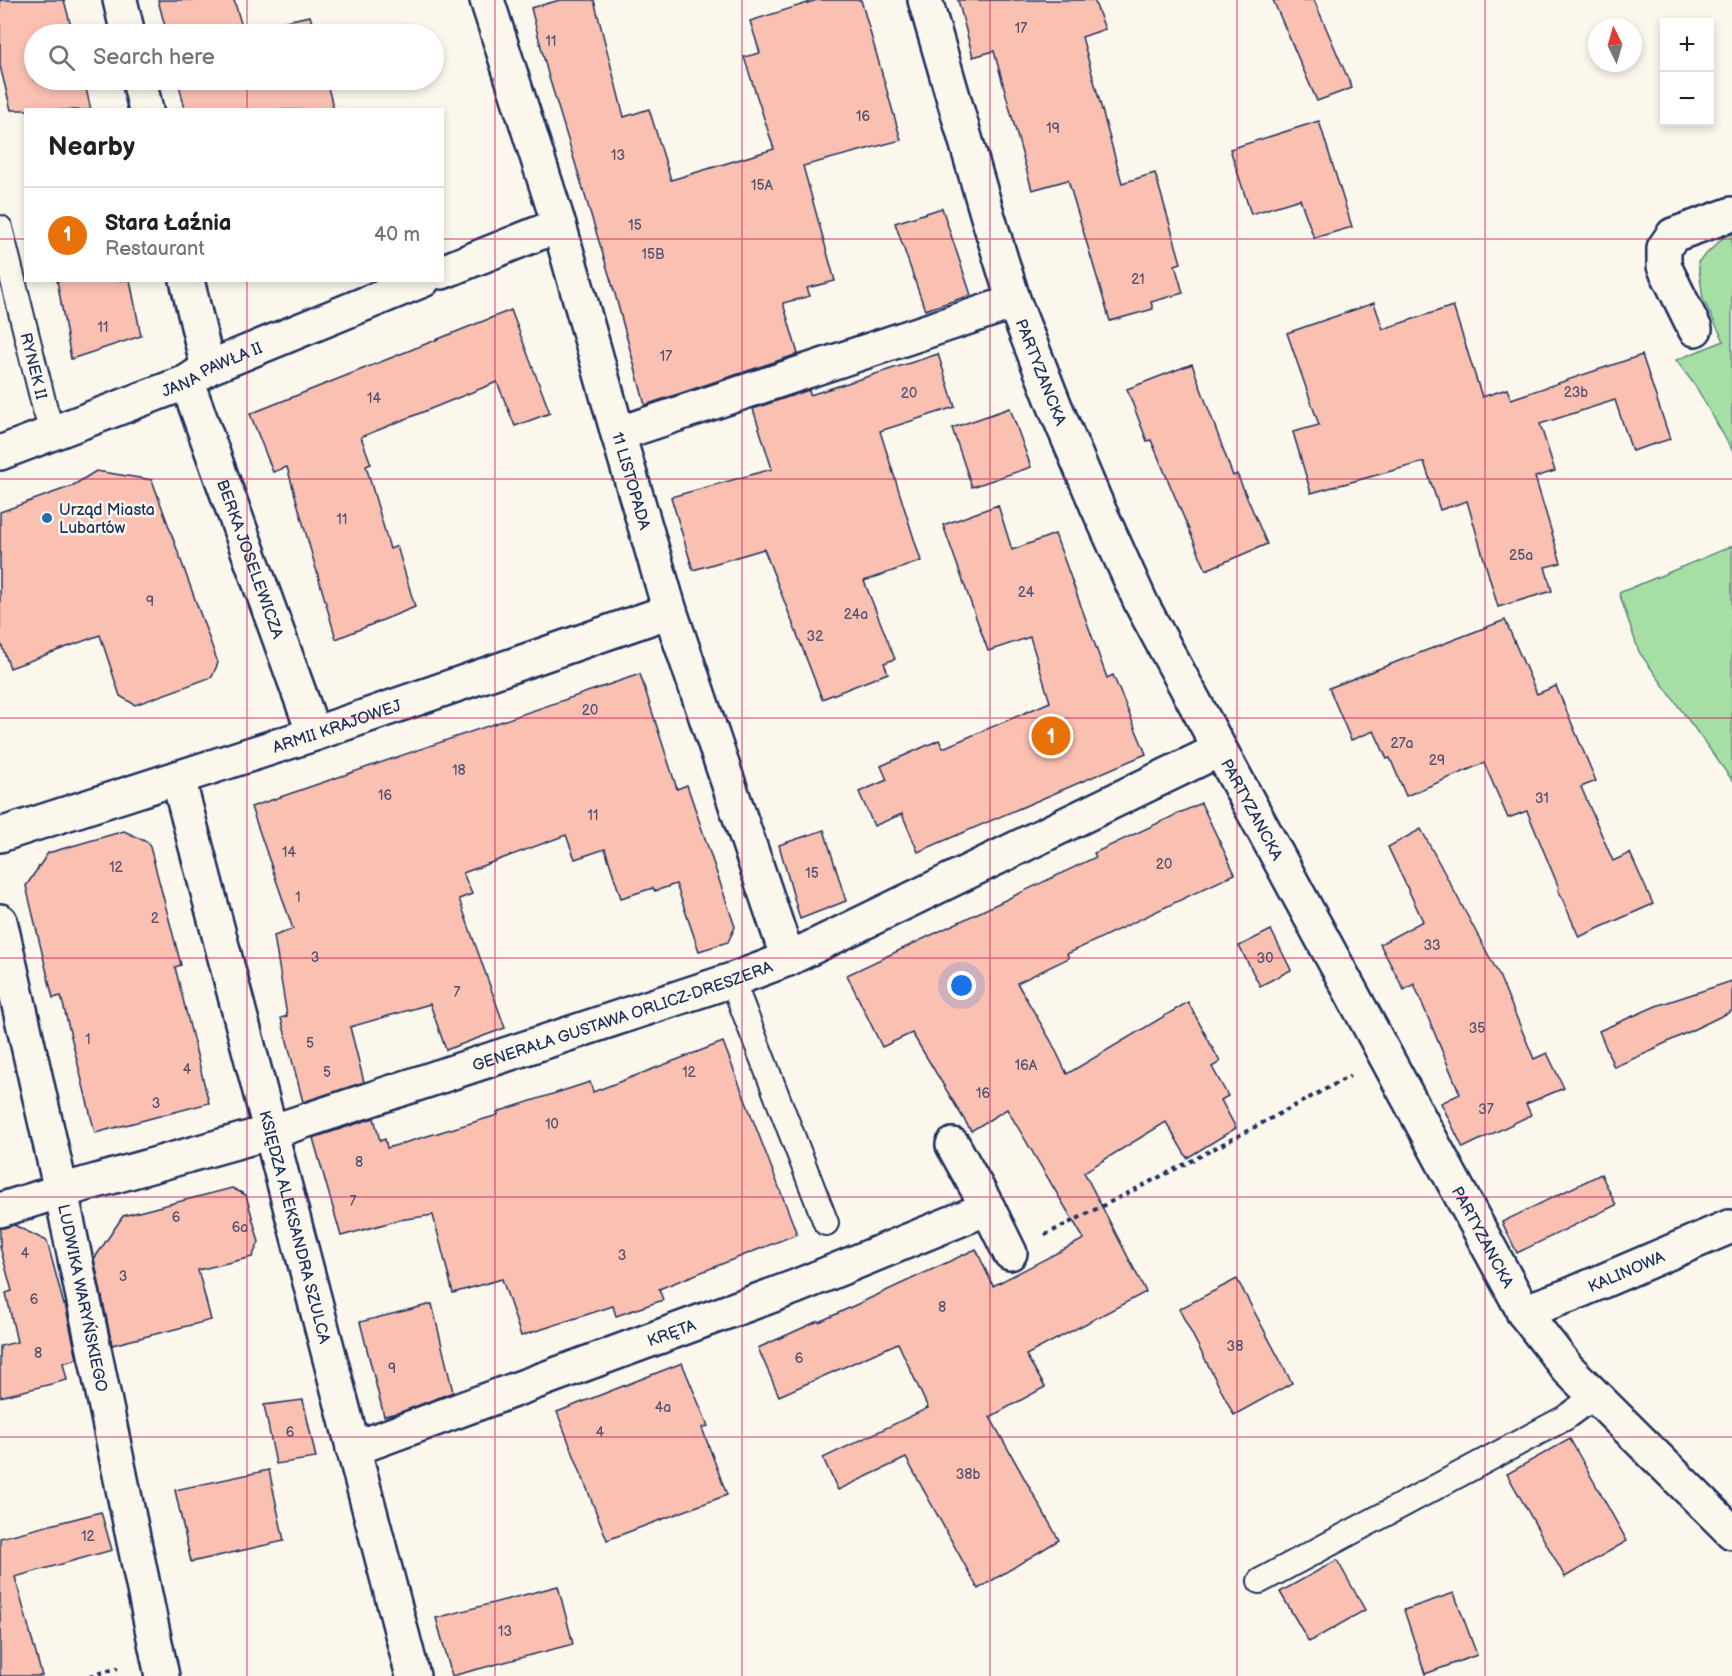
<!DOCTYPE html>
<html lang="en">
<head>
<meta charset="utf-8">
<style>
	body { margin:0; font-family:"Balsamiq Sans",sans-serif; background:#f6f6f6; color:#202124 }
	.controls { position:absolute; right:18px; top:18px; display:grid; overflow:hidden; border-radius:0px; box-shadow:0 3px 9px #0003 }
	.controls button { width:54px; height:54px; display:grid; place-items:center; padding:0; border:0; border-bottom:2px solid #e0e0e0; background:#fff; color:#202124; font:30px sans-serif }
	.compass { position:absolute; left:1588px; top:18px; width:54px; height:54px; border-radius:50%; background:#fff; box-shadow:0 3px 9px #0003; rotate:355deg }
	.you { position:absolute; left:962px; top:986px; width:21px; height:21px; margin:-15px; border:4px solid #fff; border-radius:50%; background:#1a73e8; box-shadow:0 0 0 9px #1a73e833 }
	.badge { display:grid; place-items:center; width:39px; height:39px; border-radius:50%; background:#1f6fb2; color:#fff; font-size:20px; font-weight:700 }
	.pin { position:absolute; translate:-50% -50%; border:3px solid #fff; box-shadow:0 2px 6px #0006 }
	.list { margin:0; padding:0; list-style:none }
	h2 { display:flex; justify-content:space-between; align-items:center; height:78px; margin:0; padding:0 24px; font-size:26px }
	h2 small { font-size:20px; font-weight:400; color:#757577 }
	.list li { display:grid; grid-template-columns:39px 1fr auto; gap:18px; align-items:center; box-sizing:border-box; height:96px; padding:0 24px; border-top:2px solid #e0e0e0 }
	.list b { display:block; font-size:22px; white-space:nowrap }
	.list p { margin:0; font-size:20px; white-space:nowrap; color:#757577 }
	.list em { font-size:20px; font-style:normal; color:#757577 }
	.icon { flex:none; width:33px; height:33px; fill:none; stroke:currentColor; stroke-width:2; stroke-linecap:round; stroke-linejoin:round }
	.map { position:relative; flex:none; width:1732px; height:1676px; overflow:hidden }
	.search { position:absolute; background:#fff; box-shadow:0 3px 9px #0003; left:24px; top:24px; width:420px; height:66px; display:flex; align-items:center; gap:15px; box-sizing:border-box; padding:0 21px; border-radius:33px; color:#757577; font-size:22px }
	.panel { position:absolute; background:#fff; box-shadow:0 3px 9px #0003; left:24px; top:108px; width:420px; height:174px; border-radius:0px }
	.map>svg:first-child { display:block }
	.green { fill:#a5dfa4; stroke:#608781; stroke-width:1.5 }
	.building { fill:#fac0b2; stroke:#1b2f5e; stroke-width:1.5 }
	.lines { fill:none; stroke-linecap:round; stroke-linejoin:round }
	.lane-casing { stroke:#1b2f5e; stroke-width:28 }
	.street-casing { stroke:#1b2f5e; stroke-width:38 }
	.path { stroke:#1b2f5e; stroke-width:4; stroke-dasharray:4.5 4.5; stroke-linecap:butt }
	.lane { stroke:#fbf7ec; stroke-width:24 }
	.street { stroke:#fbf7ec; stroke-width:33 }
	.grid { fill:none; stroke:#c2185b; stroke-width:1.5; stroke-opacity:0.55 }
	.poi-dot { fill:#1f6fb2; stroke:#fbf7ec; stroke-width:2 }
	.labels { text-anchor:middle; stroke-width:5; stroke-linejoin:round; paint-order:stroke }
	.number-label { font-size:14px; fill:#535373 }
	.street-label { font-size:16px; fill:#1b2f5e; stroke:#fbf7ec }
	.poi-label { font-size:16px; fill:#1b2f5e; stroke:#fbf7ec; text-anchor:start }
</style>
</head>
<body>
<div class="map">
<svg width="1732" height="1676" viewBox="0 0 1732 1676">
	<rect width="100%" height="100%" fill="#fbf7ec"/>
	<filter id="ink" filterUnits="userSpaceOnUse"><feTurbulence type="fractalNoise" baseFrequency=".0167" numOctaves="2"/><feDisplacementMap in="SourceGraphic" scale="12" xChannelSelector="R" yChannelSelector="G"/><feConvolveMatrix kernelMatrix="1 2 1 2 8 2 1 2 1" color-interpolation-filters="sRGB"/></filter>
	<g filter="url(#ink)">
		<g class="green">
			<path d="M 1732,232 L 1732,450 L 1696,387 L 1676,360 L 1724,341 L 1703,299 L 1698,262 L 1727,234 Z"/>
			<path d="M 1732,546 L 1732,780 L 1639,652 L 1619,593 Z"/>
		</g>
		<g class="building">
			<path d="M 0,0 L 64,0 L 73,34 L 34,34 L 34,80 L 84,80 L 91,110 L 11,110 L 0,66 Z"/>
			<path d="M 158,0 L 234,0 L 243,30 L 310,16 L 315,34 L 167,34 Z"/>
			<path d="M 560,0 L 594,0 L 624,117 L 649,109 L 671,180 L 774,149 L 744,57 L 760,53 L 750,21 L 817,0 L 861,0 L 901,140 L 803,166 L 835,281 L 807,288 L 810,296 L 783,303 L 798,354 L 645,405 L 615,294 L 548,74 L 531,8 Z"/>
			<path d="M 958,0 L 1094,0 L 1105,29 L 1082,37 L 1122,183 L 1155,173 L 1181,263 L 1175,265 L 1183,293 L 1151,302 L 1153,309 L 1110,321 L 1068,180 L 1032,190 L 994,51 L 973,57 Z"/>
			<path d="M 1273,0 L 1314,0 L 1352,88 L 1317,101 Z"/>
			<path d="M 178,80 L 326,80 L 334,110 L 185,110 Z"/>
			<path d="M 1319,121 L 1352,227 L 1314,238 L 1300,199 L 1251,214 L 1230,149 Z"/>
			<path d="M 942,208 L 971,295 L 925,310 L 895,223 Z"/>
			<path d="M 57,280 L 130,280 L 141,336 L 71,359 Z"/>
			<path d="M 1374,303 L 1383,329 L 1453,306 L 1482,397 L 1507,389 L 1511,399 L 1642,355 L 1670,439 L 1632,451 L 1615,400 L 1540,424 L 1555,471 L 1535,477 L 1561,563 L 1545,567 L 1552,591 L 1498,607 L 1467,501 L 1440,510 L 1424,462 L 1311,493 L 1293,432 L 1319,425 L 1287,333 Z"/>
			<path d="M 511,310 L 550,413 L 515,426 L 497,382 L 361,437 L 371,464 L 366,466 L 390,549 L 397,546 L 415,607 L 336,639 L 287,467 L 273,472 L 250,414 Z"/>
			<path d="M 938,354 L 955,407 L 880,431 L 921,561 L 864,581 L 895,659 L 884,663 L 888,673 L 822,699 L 764,549 L 693,570 L 671,497 L 772,469 L 753,409 L 809,390 L 810,395 Z"/>
			<path d="M 1192,364 L 1233,476 L 1237,474 L 1267,544 L 1206,570 L 1151,440 L 1147,441 L 1127,389 Z"/>
			<path d="M 1010,408 L 1031,467 L 972,487 L 952,428 Z"/>
			<path d="M 96,471 L 152,480 L 218,663 L 212,677 L 135,705 L 120,696 L 100,635 L 10,668 L 0,641 L 0,512 L 72,486 Z"/>
			<path d="M 998,505 L 1012,550 L 1055,534 L 1107,678 L 1113,675 L 1146,754 L 918,852 L 902,814 L 874,826 L 859,792 L 887,780 L 881,766 L 939,740 L 943,748 L 1050,702 L 1030,637 L 988,651 L 943,525 Z"/>
			<path d="M 1505,620 L 1537,694 L 1556,686 L 1596,781 L 1581,787 L 1613,861 L 1630,853 L 1653,904 L 1579,937 L 1558,889 L 1559,888 L 1527,811 L 1508,818 L 1484,763 L 1406,796 L 1390,758 L 1387,759 L 1374,731 L 1351,740 L 1329,688 Z"/>
			<path d="M 640,674 L 677,789 L 687,785 L 735,927 L 728,942 L 699,951 L 676,884 L 655,891 L 653,888 L 621,898 L 605,849 L 575,859 L 566,835 L 463,873 L 472,894 L 459,899 L 505,1028 L 446,1050 L 430,1004 L 350,1027 L 364,1082 L 303,1102 L 281,1018 L 287,1016 L 274,936 L 293,929 L 251,807 Z"/>
			<path d="M 1201,803 L 1235,874 L 1067,954 L 1069,958 L 1017,983 L 1051,1041 L 1067,1074 L 1188,1002 L 1220,1062 L 1212,1067 L 1228,1096 L 1221,1100 L 1236,1128 L 1187,1158 L 1166,1122 L 1084,1172 L 1146,1292 L 1026,1355 L 1045,1387 L 990,1417 L 1059,1540 L 978,1589 L 906,1458 L 838,1490 L 823,1458 L 928,1408 L 898,1343 L 779,1396 L 758,1348 L 818,1321 L 819,1322 L 976,1249 L 993,1286 L 1084,1239 L 1007,1109 L 971,1131 L 912,1033 L 882,1047 L 847,975 L 1096,857 L 1094,853 Z"/>
			<path d="M 1421,829 L 1498,973 L 1534,1059 L 1547,1053 L 1564,1088 L 1526,1104 L 1531,1115 L 1463,1148 L 1441,1103 L 1460,1094 L 1414,984 L 1404,990 L 1380,944 L 1423,921 L 1388,847 Z"/>
			<path d="M 824,830 L 846,901 L 800,919 L 779,845 Z"/>
			<path d="M 124,831 L 149,843 L 181,965 L 175,967 L 209,1103 L 95,1133 L 61,996 L 53,998 L 26,886 L 48,853 Z"/>
			<path d="M 1271,930 L 1291,970 L 1260,986 L 1239,946 Z"/>
			<path d="M 1732,981 L 1732,1011 L 1655,1048 L 1656,1049 L 1614,1067 L 1599,1031 L 1656,1006 Z"/>
			<path d="M 723,1042 L 797,1234 L 659,1289 L 663,1300 L 616,1316 L 613,1306 L 521,1336 L 502,1279 L 453,1293 L 433,1215 L 399,1220 L 341,1236 L 313,1138 L 374,1118 L 380,1141 L 385,1139 L 387,1148 L 498,1115 L 497,1112 L 590,1082 L 593,1092 Z"/>
			<path d="M 1601,1174 L 1616,1205 L 1517,1253 L 1502,1222 Z"/>
			<path d="M 232,1188 L 246,1195 L 259,1242 L 252,1257 L 198,1270 L 211,1320 L 112,1345 L 94,1259 L 123,1216 Z"/>
			<path d="M 14,1225 L 47,1241 L 64,1305 L 65,1304 L 77,1359 L 63,1363 L 67,1380 L 0,1397 L 0,1346 L 17,1342 L 6,1293 L 12,1291 L 0,1247 L 0,1228 Z"/>
			<path d="M 1237,1279 L 1292,1383 L 1234,1415 L 1179,1309 Z"/>
			<path d="M 432,1304 L 453,1392 L 401,1412 L 384,1416 L 360,1322 Z"/>
			<path d="M 682,1363 L 708,1426 L 702,1428 L 727,1495 L 607,1540 L 557,1412 Z"/>
			<path d="M 303,1400 L 316,1458 L 276,1464 L 264,1405 Z"/>
			<path d="M 1570,1439 L 1627,1541 L 1565,1577 L 1507,1474 Z"/>
			<path d="M 269,1470 L 284,1541 L 191,1562 L 175,1490 Z"/>
			<path d="M 101,1512 L 112,1550 L 15,1577 L 42,1676 L 0,1676 L 0,1538 Z"/>
			<path d="M 1337,1560 L 1365,1610 L 1309,1642 L 1280,1592 Z"/>
			<path d="M 558,1586 L 573,1644 L 452,1676 L 436,1618 Z"/>
			<path d="M 1454,1593 L 1477,1655 L 1425,1674 L 1404,1610 Z"/>
		</g>
		<g class="lines">
			<defs>
				<g id="lane">
					<path id="s1" d="M 0,228 L 45,409 L 53,434"/>
					<path d="M 732,980 L 826,1223"/>
					<path d="M 1260,1581 L 1565,1418 L 1595,1396"/>
				</g>
				<g id="street">
					<path d="M 120,0 L 128,34"/>
					<path id="s2" d="M 487,0 L 559,225 L 618,434 L 670,611 L 788,959"/>
					<path id="s3" d="M 925,0 L 988,217 L 1014,302 L 1056,409 L 1098,508 L 1142,605 L 1525,1314 L 1567,1368 L 1732,1532"/>
					<path d="M 139,80 L 146,110"/>
					<path d="M 442,272 L 559,225"/>
					<path d="M 187,280 L 208,368"/>
					<path d="M 1695,329 L 1664,266 L 1664,248 L 1673,235 L 1732,214"/>
					<path id="s4" d="M 187,382 L 314,734"/>
					<path d="M 618,434 L 1014,302"/>
					<path id="s5" d="M 0,453 L 187,382 L 208,368 L 423,280"/>
					<path id="s6" d="M 178,778 L 413,1676"/>
					<path id="s7" d="M 0,835 L 314,734 L 670,611"/>
					<path id="s8" d="M 0,921 L 61,1191 L 162,1676"/>
					<path d="M 953,1145 L 988,1208 L 1010,1253"/>
					<path id="s9" d="M 0,1210 L 61,1191 L 271,1132 L 732,980 L 788,959 L 1219,750"/>
					<path id="s10" d="M 1523,1312 L 1570,1295 L 1729,1227"/>
					<path id="s11" d="M 353,1449 L 795,1287 L 988,1208"/>
				</g>
			</defs>
			<use href="#lane" class="lane-casing"/>
			<use href="#street" class="street-casing"/>
			<g class="path">
				<path d="M 1045,1235 L 1193,1160 L 1350,1076"/>
				<path d="M 90,1676 L 118,1668"/>
			</g>
			<use href="#lane" class="lane"/>
			<use href="#street" class="street"/>
		</g>
	</g>
	<path class="grid" d="M 247,0 L 247,34M 495,0 L 495,1676M 742,0 L 742,1676M 990,0 L 990,1676M 1237,0 L 1237,1676M 1485,0 L 1485,1676M 247,80 L 247,110M 0,239 L 26,239M 442,239 L 1732,239M 247,280 L 247,1676M 0,479 L 1732,479M 0,718 L 1732,718M 0,958 L 1732,958M 0,1197 L 1732,1197M 0,1437 L 1732,1437"/>
	<circle class="poi-dot" cx="47" cy="518" r="6"/>
	<g class="labels">
		<g class="number-label">
			<text x="1021" y="33">17</text>
			<text x="551" y="46">11</text>
			<text x="863" y="121">16</text>
			<text x="1053" y="133">19</text>
			<text x="618" y="160">13</text>
			<text x="762" y="190">15A</text>
			<text x="635" y="230">15</text>
			<text x="653" y="259">15B</text>
			<text x="1138" y="284">21</text>
			<text x="103" y="332">11</text>
			<text x="666" y="361">17</text>
			<text x="1576" y="397">23b</text>
			<text x="909" y="398">20</text>
			<text x="374" y="403">14</text>
			<text x="342" y="524">11</text>
			<text x="1521" y="560">25a</text>
			<text x="1026" y="597">24</text>
			<text x="150" y="606">9</text>
			<text x="856" y="619">24a</text>
			<text x="815" y="641">32</text>
			<text x="590" y="715">20</text>
			<text x="1402" y="748">27a</text>
			<text x="1437" y="765">29</text>
			<text x="459" y="775">18</text>
			<text x="385" y="800">16</text>
			<text x="1542" y="803">31</text>
			<text x="593" y="820">11</text>
			<text x="289" y="857">14</text>
			<text x="1164" y="869">20</text>
			<text x="116" y="872">12</text>
			<text x="812" y="878">15</text>
			<text x="298" y="902">1</text>
			<text x="155" y="923">2</text>
			<text x="1432" y="950">33</text>
			<text x="315" y="962">3</text>
			<text x="1265" y="963">30</text>
			<text x="457" y="997">7</text>
			<text x="1477" y="1033">35</text>
			<text x="88" y="1044">1</text>
			<text x="310" y="1048">5</text>
			<text x="1026" y="1070">16A</text>
			<text x="187" y="1074">4</text>
			<text x="327" y="1077">5</text>
			<text x="689" y="1077">12</text>
			<text x="983" y="1098">16</text>
			<text x="156" y="1108">3</text>
			<text x="1486" y="1114">37</text>
			<text x="552" y="1129">10</text>
			<text x="359" y="1167">8</text>
			<text x="353" y="1206">7</text>
			<text x="176" y="1222">6</text>
			<text x="240" y="1232">6a</text>
			<text x="25" y="1258">4</text>
			<text x="622" y="1260">3</text>
			<text x="123" y="1281">3</text>
			<text x="34" y="1304">6</text>
			<text x="942" y="1312">8</text>
			<text x="1235" y="1351">38</text>
			<text x="38" y="1358">8</text>
			<text x="799" y="1363">6</text>
			<text x="392" y="1373">9</text>
			<text x="663" y="1412">4a</text>
			<text x="290" y="1437">6</text>
			<text x="600" y="1437">4</text>
			<text x="968" y="1479">38b</text>
			<text x="88" y="1541">12</text>
			<text x="505" y="1636">13</text>
		</g>
		<g class="street-label">
			<text dy="6" stroke="none"><textPath href="#s1" startOffset="142">RYNEK II</textPath></text>
			<text dy="6" stroke="none"><textPath href="#s5" startOffset="228">JANA PAWŁA II</textPath></text>
			<text dy="6" stroke="none"><textPath href="#s3" startOffset="390">PARTYZANCKA</textPath></text>
			<text dy="6" stroke="none"><textPath href="#s2" startOffset="502">11 LISTOPADA</textPath></text>
			<text dy="6" stroke="none"><textPath href="#s4" startOffset="188">BERKA JOSELEWICZA</textPath></text>
			<text dy="6" stroke="none"><textPath href="#s7" startOffset="354">ARMII KRAJOWEJ</textPath></text>
			<text dy="6" stroke="none"><textPath href="#s3" startOffset="876">PARTYZANCKA</textPath></text>
			<text dy="6" stroke="none"><textPath href="#s9" startOffset="652">GENERAŁA GUSTAWA ORLICZ-DRESZERA</textPath></text>
			<text dy="6" stroke="none"><textPath href="#s6" startOffset="464">KSIĘDZA ALEKSANDRA SZULCA</textPath></text>
			<text dy="6" stroke="none"><textPath href="#s3" startOffset="1362">PARTYZANCKA</textPath></text>
			<text dy="6" stroke="none"><textPath href="#s10" startOffset="111">KALINOWA</textPath></text>
			<text dy="6" stroke="none"><textPath href="#s8" startOffset="386">LUDWIKA WARYŃSKIEGO</textPath></text>
			<text dy="6" stroke="none"><textPath href="#s11" startOffset="339">KRĘTA</textPath></text>
		</g>
		<g class="poi-label">
			<text x="59" y="515">Urząd Miasta<tspan x="59" dy="18">Lubartów</tspan></text>
		</g>
	</g>
</svg>
<div class="controls">
<button>+</button>
<button>−</button>
</div>
<svg class="compass" viewBox="-18 -18 36 36"><path d="M0-13l5 13h-10z" fill="#e53935"/><path d="M0 13l5-13h-10z" fill="#757577"/></svg>
<div class="you"></div>
<div class="pin badge" style="left:1051px;top:736px;background:#e8710a">1</div>
<div class="search"><svg class="icon" aria-label="search" viewBox="0 0 24 24"><circle cx="10" cy="10" r="6"/><path d="M15 15l6 6"/></svg>Search here</div>
<section class="panel">
<h2>Nearby<small></small></h2>
<ul class="list">
<li><span class="badge" style="background:#e8710a">1</span><div><b>Stara Łaźnia</b><p>Restaurant</p></div><em>40 m</em></li>
</ul>
</section>
</div>
</body>
</html>
